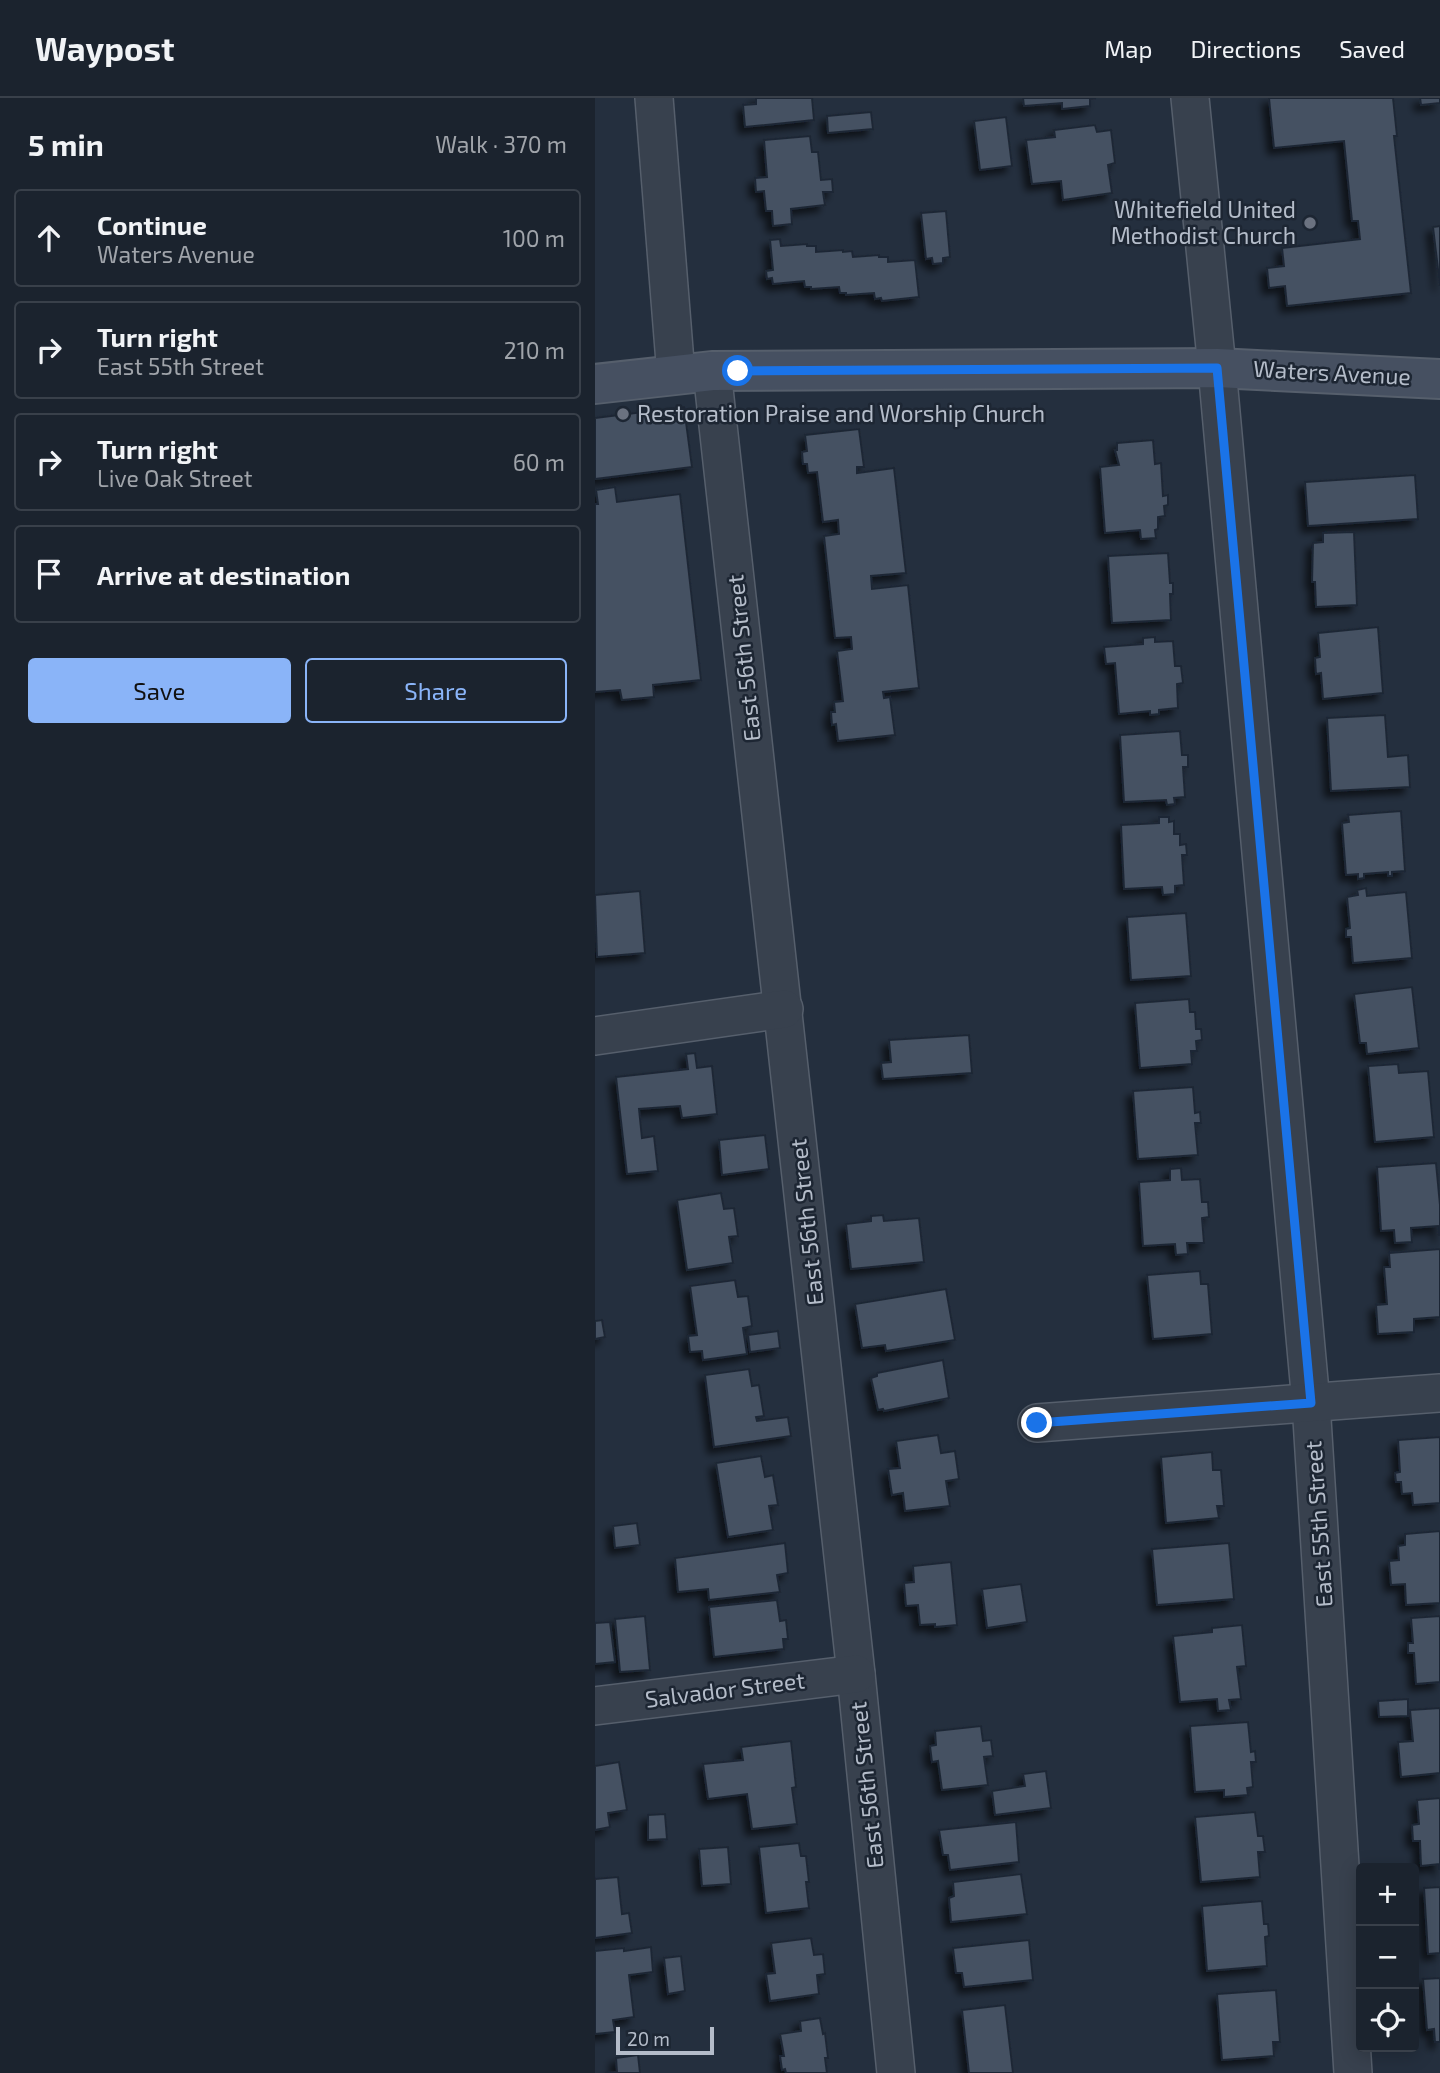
<!DOCTYPE html>
<html lang="en">
<head>
<meta charset="utf-8">
<style>
	body { margin:0; font-family:"Exo 2",sans-serif; background:#282f3a; color:#f1f3f6 }
	.controls { position:absolute; right:21px; bottom:21px; display:grid; overflow:hidden; border-radius:7px; box-shadow:0 4px 18px #0003 }
	.controls button { width:63px; height:63px; display:grid; place-items:center; padding:0; border:0; border-bottom:2px solid #39404a; background:#1b232e; color:#f1f3f6; font:35px sans-serif }
	.scale { position:absolute; left:21px; bottom:18px; width:98px; box-sizing:border-box; padding-left:7px; border:4px solid #b4bcc9; border-top:0; font-size:19px; line-height:24px; white-space:nowrap; color:#b4bcc9; -webkit-text-stroke:5px #1d2633; paint-order:stroke }
	.stop { position:absolute; width:21px; height:21px; margin:-16px; border:5px solid #1a73e8; border-radius:50%; background:#fff }
	.stop.end { background:#1a73e8; border-color:#fff; box-shadow:0 2px 7px #0008 }
	.list { margin:0; padding:0; list-style:none }
	h2 { display:flex; justify-content:space-between; align-items:center; height:91px; margin:0; padding:0 28px; font-size:30px }
	h2 small { font-size:23px; font-weight:400; color:#a0a4aa }
	.list li { display:grid; grid-template-columns:46px 1fr auto; gap:21px; align-items:center; box-sizing:border-box; height:98px; margin:0 14px 14px; padding:0 14px; border:2px solid #39404a; border-radius:7px }
	.list b { display:block; font-size:26px; white-space:nowrap }
	.list p { margin:0; font-size:23px; white-space:nowrap; color:#a0a4aa }
	.list em { font-size:23px; font-style:normal; color:#a0a4aa }
	.actions { display:flex; gap:14px; padding:21px 28px }
	.actions a { flex:1; padding:16px 0; border:2px solid #8ab4f8; border-radius:7px; text-align:center; font-size:24px; color:#8ab4f8 }
	.actions .main { background:#8ab4f8; color:#111 }
	.icon { flex:none; width:38px; height:38px; fill:none; stroke:currentColor; stroke-width:2; stroke-linecap:round; stroke-linejoin:round }
	.map { position:relative; flex:none; width:845px; height:1975px; overflow:hidden }
	header { display:flex; align-items:center; gap:42px; box-sizing:border-box; height:98px; padding:0 35px; background:#1b232e; border-bottom:2px solid #39404a }
	header strong { font-size:33px }
	nav { display:flex; gap:38px; margin-inline-start:auto; font-size:24px }
	main { display:flex }
	aside { flex:1; background:#1b232e }
	.map>svg:first-child { display:block }
	.building { fill:#455162; stroke:#1f2835; stroke-width:2; filter:url(#shadow) }
	.lines { fill:none; stroke-linecap:round; stroke-linejoin:round }
	.street-casing { stroke:#565f6c; stroke-width:40 }
	.secondary-casing { stroke:#565f6c; stroke-width:42 }
	.street { stroke:#38414e; stroke-width:37 }
	.secondary { stroke:#465061; stroke-width:38 }
	.route { stroke:#1a73e8; stroke-width:9 }
	.worship-dot { fill:#6b7280; stroke:#1d2633; stroke-width:2.5 }
	.labels { text-anchor:middle; stroke-width:5; stroke-linejoin:round; paint-order:stroke }
	.poi-label { font-size:23px; fill:#b4bcc9; stroke:#1d2633; text-anchor:end }
	.street-label { font-size:23px; fill:#b4bcc9; stroke:#1d2633 }
</style>
</head>
<body>
<header>
<strong>Waypost</strong>
<nav><a>Map</a><a>Directions</a><a>Saved</a></nav>
</header>
<main>
<aside>
<h2>5 min<small>Walk · 370 m</small></h2>
<ul class="list">
<li><svg class="icon" aria-label="ahead" viewBox="0 0 24 24"><path d="M12 20V5M6 11l6-6 6 6"/></svg><div><b>Continue</b><p>Waters Avenue</p></div><em>100 m</em></li>
<li><svg class="icon" aria-label="right" viewBox="0 0 24 24"><path d="M7 20v-9h11M14 6l5 5-5 5"/></svg><div><b>Turn right</b><p>East 55th Street</p></div><em>210 m</em></li>
<li><svg class="icon" aria-label="right" viewBox="0 0 24 24"><path d="M7 20v-9h11M14 6l5 5-5 5"/></svg><div><b>Turn right</b><p>Live Oak Street</p></div><em>60 m</em></li>
<li><svg class="icon" aria-label="arrive" viewBox="0 0 24 24"><path d="M6 21V4h12l-3 4 3 4H6"/></svg><div><b>Arrive at destination</b></div></li>
</ul>
<div class="actions"><a class="main">Save</a><a>Share</a></div>
</aside>
<div class="map">
<svg width="845" height="1975" viewBox="0 0 845 1975">
	<defs>
		<filter id="shadow"><feDropShadow dx="-6" dy="6" stdDeviation="3.5" flood-color="#0009"/></filter>
	</defs>
	<rect width="100%" height="100%" fill="#242f3e"/>
	<g class="building">
		<path d="M 161,0 L 217,0 L 219,22 L 150,29 L 148,7 L 161,6 Z"/>
		<path d="M 428,0 L 501,0 L 495,1 L 495,8 L 467,11 L 467,5 L 429,8 Z"/>
		<path d="M 674,0 L 798,0 L 802,38 L 799,38 L 816,195 L 692,208 L 690,188 L 674,190 L 672,170 L 689,168 L 687,150 L 765,141 L 763,123 L 757,123 L 749,43 L 679,50 Z"/>
		<path d="M 825,0 L 845,0 L 845,5 L 826,7 Z"/>
		<path d="M 276,14 L 278,31 L 233,35 L 232,18 Z"/>
		<path d="M 411,19 L 417,68 L 385,72 L 379,23 Z"/>
		<path d="M 500,27 L 502,34 L 516,32 L 520,65 L 513,67 L 517,95 L 468,102 L 466,83 L 437,86 L 431,42 L 460,39 L 459,32 Z"/>
		<path d="M 215,38 L 217,54 L 223,54 L 226,82 L 237,81 L 238,94 L 228,94 L 230,107 L 196,111 L 197,126 L 178,128 L 177,113 L 171,113 L 169,93 L 161,94 L 160,80 L 172,79 L 169,42 Z"/>
		<path d="M 351,113 L 355,159 L 348,160 L 348,165 L 338,166 L 337,160 L 331,161 L 326,115 Z"/>
		<path d="M 845,128 L 845,188 L 838,129 Z"/>
		<path d="M 185,141 L 186,148 L 212,146 L 212,148 L 221,148 L 221,154 L 248,152 L 248,154 L 257,153 L 258,159 L 284,157 L 284,159 L 293,159 L 293,164 L 320,162 L 324,199 L 287,203 L 286,200 L 280,201 L 279,195 L 251,197 L 251,195 L 245,195 L 244,189 L 216,191 L 216,189 L 210,189 L 209,183 L 178,186 L 177,180 L 172,181 L 171,173 L 178,172 L 175,142 Z"/>
		<path d="M 89,309 L 97,369 L 0,381 L 0,320 Z"/>
		<path d="M 264,331 L 269,369 L 262,369 L 262,375 L 299,370 L 311,475 L 276,478 L 277,491 L 313,487 L 324,590 L 288,594 L 289,600 L 295,599 L 300,637 L 243,643 L 241,626 L 237,627 L 236,614 L 240,614 L 239,604 L 248,603 L 242,553 L 257,551 L 256,539 L 240,540 L 229,438 L 244,436 L 243,422 L 228,424 L 222,374 L 213,375 L 212,366 L 208,366 L 207,354 L 212,353 L 210,337 Z"/>
		<path d="M 558,342 L 560,366 L 566,365 L 568,398 L 573,397 L 573,407 L 569,408 L 570,418 L 563,419 L 563,431 L 560,432 L 561,440 L 546,441 L 545,432 L 510,435 L 505,369 L 524,367 L 520,352 L 522,352 L 522,345 Z"/>
		<path d="M 820,377 L 823,421 L 713,428 L 710,384 Z"/>
		<path d="M 20,389 L 22,404 L 85,396 L 106,582 L 58,587 L 59,599 L 27,602 L 25,592 L 0,594 L 0,406 L 3,406 L 1,392 Z"/>
		<path d="M 759,434 L 762,507 L 721,509 L 720,484 L 717,484 L 718,445 L 728,444 L 728,435 Z"/>
		<path d="M 573,455 L 575,485 L 578,485 L 578,496 L 575,496 L 576,522 L 517,525 L 513,458 Z"/>
		<path d="M 783,529 L 788,595 L 728,601 L 726,575 L 721,576 L 720,560 L 725,559 L 723,535 Z"/>
		<path d="M 560,539 L 560,544 L 578,543 L 580,568 L 586,568 L 588,585 L 582,586 L 583,610 L 564,612 L 564,616 L 555,617 L 555,613 L 524,616 L 520,565 L 511,566 L 509,549 L 548,546 L 548,540 Z"/>
		<path d="M 790,617 L 793,659 L 813,657 L 815,689 L 736,693 L 732,620 Z"/>
		<path d="M 585,633 L 587,657 L 593,657 L 593,669 L 588,669 L 590,699 L 579,700 L 580,706 L 572,707 L 571,702 L 529,704 L 525,637 Z"/>
		<path d="M 806,713 L 810,773 L 797,774 L 797,778 L 793,778 L 793,774 L 769,776 L 769,780 L 763,781 L 763,776 L 751,777 L 747,725 L 754,724 L 753,717 Z"/>
		<path d="M 564,719 L 574,719 L 574,724 L 579,723 L 579,736 L 585,736 L 585,747 L 591,746 L 592,757 L 587,757 L 589,787 L 580,788 L 580,796 L 568,797 L 567,789 L 529,791 L 526,727 L 564,725 Z"/>
		<path d="M 771,790 L 772,798 L 811,794 L 817,860 L 758,865 L 756,839 L 751,839 L 751,831 L 755,830 L 752,799 L 763,797 L 762,792 Z"/>
		<path d="M 45,793 L 50,855 L 2,859 L 0,797 Z"/>
		<path d="M 591,815 L 596,878 L 536,882 L 532,819 Z"/>
		<path d="M 817,889 L 824,950 L 772,956 L 771,945 L 765,945 L 759,896 Z"/>
		<path d="M 594,901 L 595,914 L 600,914 L 601,931 L 606,931 L 607,942 L 601,943 L 602,953 L 596,953 L 597,966 L 545,970 L 540,905 Z"/>
		<path d="M 374,937 L 377,975 L 288,981 L 286,965 L 296,964 L 294,942 Z"/>
		<path d="M 100,955 L 102,970 L 117,968 L 122,1016 L 87,1020 L 85,1008 L 44,1011 L 47,1040 L 59,1038 L 63,1073 L 32,1076 L 21,979 L 93,971 L 91,956 Z"/>
		<path d="M 803,966 L 804,975 L 833,973 L 839,1039 L 780,1044 L 773,968 Z"/>
		<path d="M 598,989 L 600,1015 L 605,1014 L 606,1025 L 600,1025 L 603,1057 L 543,1061 L 538,993 Z"/>
		<path d="M 170,1037 L 174,1071 L 127,1077 L 124,1042 Z"/>
		<path d="M 841,1065 L 845,1107 L 845,1137 L 844,1137 L 843,1128 L 816,1130 L 817,1144 L 800,1145 L 799,1132 L 786,1133 L 782,1069 Z"/>
		<path d="M 586,1070 L 587,1082 L 605,1081 L 607,1104 L 613,1104 L 614,1119 L 607,1120 L 609,1145 L 592,1145 L 593,1156 L 581,1157 L 580,1146 L 548,1148 L 544,1084 L 575,1082 L 575,1071 Z"/>
		<path d="M 126,1095 L 129,1111 L 139,1110 L 143,1138 L 134,1139 L 138,1165 L 92,1172 L 82,1102 Z"/>
		<path d="M 288,1117 L 289,1123 L 324,1120 L 329,1164 L 256,1171 L 251,1126 L 276,1123 L 276,1118 Z"/>
		<path d="M 845,1151 L 845,1219 L 819,1221 L 819,1234 L 783,1236 L 781,1207 L 792,1206 L 789,1169 L 795,1169 L 794,1155 Z"/>
		<path d="M 605,1173 L 606,1186 L 613,1186 L 617,1236 L 558,1241 L 552,1177 Z"/>
		<path d="M 140,1182 L 143,1199 L 153,1198 L 157,1228 L 148,1230 L 152,1256 L 108,1262 L 107,1253 L 95,1254 L 93,1238 L 102,1237 L 95,1188 Z"/>
		<path d="M 351,1191 L 360,1242 L 291,1253 L 290,1247 L 267,1250 L 260,1206 Z"/>
		<path d="M 7,1222 L 10,1239 L 0,1241 L 0,1223 Z"/>
		<path d="M 183,1233 L 185,1250 L 155,1254 L 153,1237 Z"/>
		<path d="M 348,1262 L 354,1300 L 289,1313 L 288,1311 L 283,1312 L 276,1280 L 282,1278 L 282,1275 Z"/>
		<path d="M 154,1271 L 157,1288 L 164,1287 L 169,1318 L 161,1319 L 162,1323 L 193,1319 L 196,1338 L 119,1349 L 110,1277 Z"/>
		<path d="M 343,1337 L 346,1355 L 360,1353 L 364,1381 L 351,1383 L 355,1408 L 310,1413 L 308,1395 L 297,1397 L 293,1371 L 305,1370 L 301,1343 Z"/>
		<path d="M 845,1339 L 845,1405 L 818,1407 L 817,1395 L 807,1396 L 806,1384 L 801,1384 L 800,1375 L 805,1374 L 803,1342 Z"/>
		<path d="M 617,1354 L 618,1372 L 626,1372 L 629,1408 L 622,1408 L 624,1420 L 571,1425 L 566,1359 Z"/>
		<path d="M 166,1358 L 170,1379 L 178,1377 L 183,1407 L 174,1408 L 178,1432 L 133,1439 L 121,1365 Z"/>
		<path d="M 42,1425 L 45,1447 L 20,1450 L 18,1428 Z"/>
		<path d="M 845,1433 L 845,1505 L 811,1507 L 810,1486 L 796,1487 L 794,1463 L 804,1462 L 803,1448 L 810,1447 L 810,1436 Z"/>
		<path d="M 190,1445 L 193,1475 L 182,1477 L 185,1494 L 114,1502 L 113,1491 L 83,1494 L 80,1460 Z"/>
		<path d="M 634,1445 L 639,1501 L 562,1507 L 557,1451 Z"/>
		<path d="M 356,1464 L 362,1527 L 340,1529 L 340,1526 L 325,1527 L 323,1507 L 311,1508 L 309,1485 L 319,1484 L 318,1468 Z"/>
		<path d="M 426,1486 L 432,1524 L 392,1530 L 387,1491 Z"/>
		<path d="M 182,1502 L 185,1523 L 191,1522 L 193,1541 L 188,1541 L 189,1551 L 119,1559 L 114,1509 Z"/>
		<path d="M 50,1518 L 55,1572 L 25,1574 L 20,1521 Z"/>
		<path d="M 845,1518 L 845,1584 L 821,1586 L 819,1555 L 813,1555 L 813,1545 L 818,1545 L 816,1520 Z"/>
		<path d="M 15,1524 L 20,1564 L 0,1566 L 0,1525 Z"/>
		<path d="M 647,1527 L 651,1568 L 642,1569 L 646,1601 L 634,1602 L 636,1612 L 623,1613 L 622,1601 L 585,1604 L 578,1538 L 617,1534 L 617,1530 Z"/>
		<path d="M 813,1601 L 813,1618 L 784,1619 L 783,1603 Z"/>
		<path d="M 845,1610 L 845,1675 L 806,1679 L 803,1644 L 818,1643 L 815,1612 Z"/>
		<path d="M 653,1624 L 656,1654 L 660,1653 L 661,1664 L 656,1664 L 658,1689 L 652,1690 L 653,1697 L 629,1699 L 629,1692 L 600,1694 L 595,1628 Z"/>
		<path d="M 386,1628 L 388,1643 L 396,1642 L 398,1658 L 389,1659 L 393,1687 L 347,1692 L 343,1663 L 337,1664 L 335,1648 L 341,1647 L 340,1633 Z"/>
		<path d="M 196,1643 L 201,1689 L 197,1690 L 202,1726 L 157,1731 L 152,1696 L 113,1701 L 108,1666 L 148,1662 L 146,1649 Z"/>
		<path d="M 24,1664 L 32,1712 L 13,1715 L 15,1729 L 0,1732 L 0,1668 Z"/>
		<path d="M 451,1673 L 456,1710 L 400,1717 L 397,1693 L 430,1688 L 428,1676 Z"/>
		<path d="M 845,1700 L 845,1771 L 844,1771 L 844,1766 L 826,1768 L 825,1743 L 818,1743 L 817,1727 L 824,1726 L 822,1702 Z"/>
		<path d="M 660,1714 L 663,1738 L 668,1738 L 670,1754 L 663,1754 L 665,1779 L 606,1784 L 600,1719 Z"/>
		<path d="M 70,1716 L 72,1741 L 53,1742 L 53,1717 Z"/>
		<path d="M 421,1724 L 424,1764 L 355,1772 L 353,1757 L 348,1757 L 344,1732 Z"/>
		<path d="M 204,1745 L 206,1758 L 211,1758 L 214,1784 L 211,1784 L 214,1810 L 171,1815 L 164,1749 Z"/>
		<path d="M 133,1749 L 136,1786 L 107,1788 L 104,1751 Z"/>
		<path d="M 426,1776 L 432,1816 L 356,1824 L 354,1800 L 359,1798 L 358,1784 Z"/>
		<path d="M 23,1779 L 27,1816 L 34,1815 L 37,1835 L 0,1840 L 0,1781 Z"/>
		<path d="M 845,1789 L 845,1855 L 833,1856 L 829,1790 Z"/>
		<path d="M 667,1803 L 669,1826 L 673,1826 L 674,1838 L 670,1839 L 672,1868 L 612,1873 L 607,1808 Z"/>
		<path d="M 216,1840 L 219,1857 L 228,1856 L 230,1876 L 222,1877 L 224,1896 L 175,1903 L 171,1876 L 180,1875 L 176,1845 Z"/>
		<path d="M 434,1842 L 438,1882 L 369,1889 L 367,1875 L 361,1875 L 358,1850 Z"/>
		<path d="M 56,1849 L 58,1874 L 34,1877 L 39,1919 L 18,1922 L 20,1934 L 0,1936 L 0,1853 L 29,1850 L 29,1853 Z"/>
		<path d="M 86,1858 L 90,1893 L 73,1896 L 69,1860 Z"/>
		<path d="M 845,1880 L 845,1944 L 840,1944 L 839,1931 L 832,1932 L 828,1881 Z"/>
		<path d="M 681,1892 L 685,1944 L 678,1944 L 679,1958 L 627,1962 L 622,1896 Z"/>
		<path d="M 410,1907 L 418,1975 L 374,1975 L 367,1912 Z"/>
		<path d="M 225,1920 L 228,1936 L 230,1935 L 233,1960 L 230,1960 L 232,1975 L 191,1975 L 190,1971 L 187,1972 L 185,1958 L 189,1958 L 185,1936 L 206,1933 L 205,1923 Z"/>
		<path d="M 43,1957 L 45,1975 L 11,1975 L 22,1974 L 21,1960 Z"/>
	</g>
	<g class="lines">
		<defs>
			<g id="street">
				<path d="M 59,0 L 81,277"/>
				<path d="M 595,0 L 622,270 L 716,1305 L 758,1975"/>
				<path d="M 117,273 L 261,1576 L 301,1975"/>
				<path d="M 0,938 L 189,911"/>
				<path d="M 442,1325 L 845,1295"/>
				<path d="M 0,1608 L 261,1576"/>
			</g>
			<path id="secondary" d="M 0,286 L 117,273 L 622,270 L 845,281"/>
		</defs>
		<use href="#street" class="street-casing"/>
		<use href="#secondary" class="secondary-casing"/>
		<use href="#street" class="street"/>
		<use href="#secondary" class="secondary"/>
	</g>
	<g class="lines">
		<path class="route" d="M 143,273 L 622,270 L 716,1305 L 442,1325"/>
	</g>
	<g class="worship-dot">
		<circle cx="715" cy="125" r="7"/>
		<circle cx="28" cy="316" r="7"/>
	</g>
	<g class="labels">
		<g class="poi-label">
			<text x="701" y="120">Whitefield United<tspan x="701" dy="26">Methodist Church</tspan></text>
			<text x="42" y="324" text-anchor="start">Restoration Praise and Worship Church</text>
		</g>
		<g class="street-label">
			<text transform="translate(737 275) rotate(3)" y="8">Waters Avenue</text>
			<text transform="translate(149 560) rotate(-96)" y="8">East 56th Street</text>
			<text transform="translate(212 1124) rotate(-96)" y="8">East 56th Street</text>
			<text transform="translate(724 1426) rotate(-94)" y="8">East 55th Street</text>
			<text transform="translate(130 1592) rotate(-7)" y="8">Salvador Street</text>
			<text transform="translate(272 1687) rotate(-96)" y="8">East 56th Street</text>
		</g>
	</g>
</svg>
<div class="controls">
<button>+</button>
<button>−</button>
<button><svg class="icon" aria-label="locate" viewBox="0 0 24 24"><circle cx="12" cy="12" r="6"/><path d="M12 2v4M12 18v4M2 12h4M18 12h4"/></svg></button>
</div>
<div class="scale">20 m</div>
<div class="stop" style="left:143px;top:273px"></div>
<div class="stop end" style="left:442px;top:1325px"></div>
</div>
</main>
</body>
</html>
